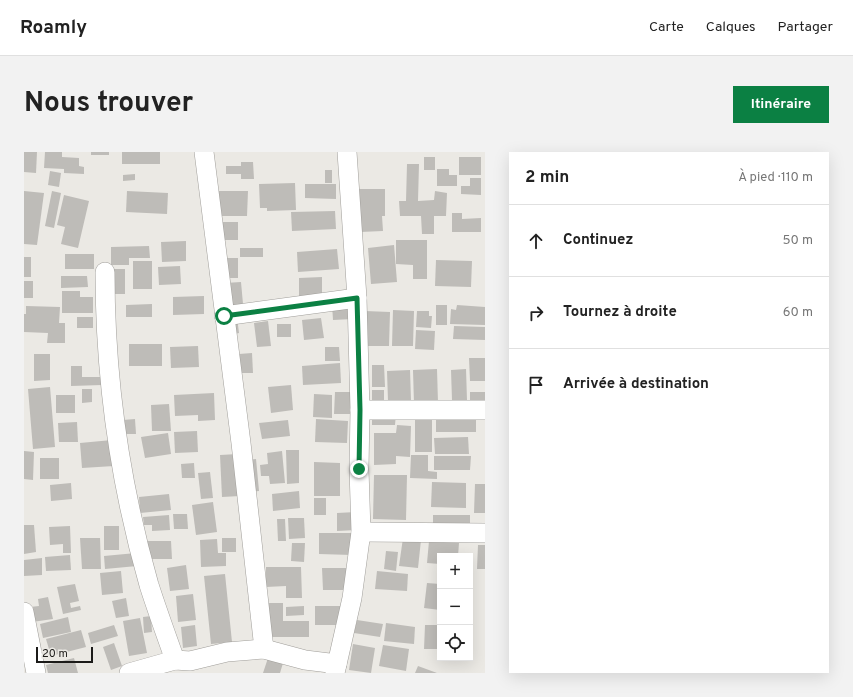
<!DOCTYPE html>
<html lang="fr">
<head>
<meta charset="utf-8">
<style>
	body { margin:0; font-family:Overpass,sans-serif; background:#f2f2f2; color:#222 }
	.controls { position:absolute; right:12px; bottom:12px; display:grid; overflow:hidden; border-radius:0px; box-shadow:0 4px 16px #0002 }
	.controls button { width:36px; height:36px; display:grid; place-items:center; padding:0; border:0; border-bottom:1px solid #e0e0e0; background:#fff; color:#222; font:20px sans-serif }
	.scale { position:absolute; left:12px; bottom:10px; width:57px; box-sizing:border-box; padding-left:4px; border:2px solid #1c1b19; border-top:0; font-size:11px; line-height:14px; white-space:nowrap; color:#1c1b19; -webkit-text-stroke:3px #ebe9e4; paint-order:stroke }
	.stop { position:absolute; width:12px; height:12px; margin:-9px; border:3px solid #0b8043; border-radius:50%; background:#fff }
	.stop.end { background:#0b8043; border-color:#fff; box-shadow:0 1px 4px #0008 }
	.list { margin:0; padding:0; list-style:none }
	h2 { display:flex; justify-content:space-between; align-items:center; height:52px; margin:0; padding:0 16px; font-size:17px }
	h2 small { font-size:13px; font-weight:400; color:#767676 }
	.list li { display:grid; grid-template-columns:26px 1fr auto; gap:12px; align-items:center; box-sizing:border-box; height:72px; padding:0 16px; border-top:1px solid #e0e0e0 }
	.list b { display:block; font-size:15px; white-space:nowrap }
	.list em { font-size:13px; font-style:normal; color:#767676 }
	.icon { flex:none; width:22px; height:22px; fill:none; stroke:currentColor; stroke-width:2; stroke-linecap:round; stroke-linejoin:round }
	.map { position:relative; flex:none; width:461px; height:521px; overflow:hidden; border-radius:0px }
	header { display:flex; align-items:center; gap:24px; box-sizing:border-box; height:56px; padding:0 20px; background:#fff; border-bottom:1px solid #e0e0e0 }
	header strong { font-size:19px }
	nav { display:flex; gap:22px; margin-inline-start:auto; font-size:14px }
	.intro { display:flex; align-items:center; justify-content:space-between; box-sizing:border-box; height:96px; padding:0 24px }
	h1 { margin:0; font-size:28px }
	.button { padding:10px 18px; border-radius:0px; background:#0b8043; color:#fff; font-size:14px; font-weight:700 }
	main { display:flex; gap:24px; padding:0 24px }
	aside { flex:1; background:#fff; border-radius:0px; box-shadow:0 4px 16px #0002 }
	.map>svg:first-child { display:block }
	.building { fill:#bebcb8 }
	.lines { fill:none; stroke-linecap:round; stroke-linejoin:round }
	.minor-casing { stroke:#a09e9a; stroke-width:20 }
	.minor { stroke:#fff; stroke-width:19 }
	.route { stroke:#0b8043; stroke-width:5 }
</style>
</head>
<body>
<header>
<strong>Roamly</strong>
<nav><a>Carte</a><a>Calques</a><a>Partager</a></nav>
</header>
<div class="intro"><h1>Nous trouver</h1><a class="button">Itinéraire</a></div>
<main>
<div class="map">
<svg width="461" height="521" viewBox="0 0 461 521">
	<rect width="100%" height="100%" fill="#ebe9e4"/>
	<g class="building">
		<path d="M 0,0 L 13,0 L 12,21 L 0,20 Z"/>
		<path d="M 21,0 L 38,0 L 38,5 L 55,6 L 55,14 L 60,15 L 60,22 L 40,21 L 40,17 L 20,16 Z"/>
		<rect x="67" y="0" width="18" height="3"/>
		<rect x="98" y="0" width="38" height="12"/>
		<rect x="400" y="5" width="11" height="13"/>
		<rect x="435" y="5" width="22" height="18"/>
		<path d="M 217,10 L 229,10 L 230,27 L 217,27 L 217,22 L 202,22 L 202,14 L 217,14 Z"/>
		<path d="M 383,12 L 395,12 L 394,49 L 410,48 L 411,39 L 423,41 L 422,64 L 410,64 L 410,82 L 398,82 L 397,64 L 376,64 L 375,49 L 382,49 Z"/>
		<path d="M 413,17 L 425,17 L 425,23 L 433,23 L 433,34 L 413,34 Z"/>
		<rect x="301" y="18" width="7" height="13"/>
		<path d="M 26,19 L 37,21 L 35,35 L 24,33 Z"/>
		<path d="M 111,22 L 111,28 L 99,29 L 99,23 Z"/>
		<path d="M 446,26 L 457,26 L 457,43 L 437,42 L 437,34 L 446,34 Z"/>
		<path d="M 271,31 L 272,58 L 243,59 L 243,56 L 236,56 L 235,32 Z"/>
		<path d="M 281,32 L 312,32 L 312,47 L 281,46 Z"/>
		<path d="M 330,37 L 361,37 L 361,64 L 358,64 L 359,79 L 336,80 Z"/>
		<path d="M 0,39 L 20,41 L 13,93 L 0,92 Z"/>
		<path d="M 28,39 L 37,41 L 30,76 L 21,74 Z"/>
		<path d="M 103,39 L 144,41 L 143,62 L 102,60 Z"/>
		<path d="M 195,39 L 224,39 L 223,64 L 195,64 Z"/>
		<path d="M 40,43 L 65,49 L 54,96 L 37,92 L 41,75 L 33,73 Z"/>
		<path d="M 311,59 L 312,77 L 268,79 L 267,60 Z"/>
		<path d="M 428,61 L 438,61 L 438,67 L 457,66 L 457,80 L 428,80 Z"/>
		<rect x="196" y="70" width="18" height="18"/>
		<path d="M 372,88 L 403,88 L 403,127 L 389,127 L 389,113 L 372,112 Z"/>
		<path d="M 162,89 L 162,109 L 138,110 L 137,90 Z"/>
		<path d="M 370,93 L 373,130 L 347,132 L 344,96 Z"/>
		<path d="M 125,94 L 126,106 L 105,106 L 105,113 L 87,113 L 87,95 Z"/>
		<rect x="216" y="96" width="23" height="9"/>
		<path d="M 313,97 L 315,117 L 274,120 L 273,100 Z"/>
		<rect x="41" y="102" width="29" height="15"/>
		<rect x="0" y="105" width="7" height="20"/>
		<rect x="199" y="106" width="15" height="20"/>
		<path d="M 412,108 L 448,109 L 447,135 L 411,134 Z"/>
		<rect x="109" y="109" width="19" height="28"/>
		<path d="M 156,114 L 157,132 L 135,133 L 134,115 Z"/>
		<rect x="87" y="117" width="14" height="25"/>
		<path d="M 37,124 L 63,124 L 64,135 L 37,136 Z"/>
		<path d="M 298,125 L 298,143 L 275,144 L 275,126 Z"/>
		<rect x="0" y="129" width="9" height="17"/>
		<path d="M 217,130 L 219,152 L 203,154 L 201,131 Z"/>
		<path d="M 38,139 L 56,139 L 56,145 L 69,145 L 69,161 L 38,161 Z"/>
		<path d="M 180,144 L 180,162 L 149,163 L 149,145 Z"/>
		<path d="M 128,152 L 128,165 L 102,165 L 102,153 Z"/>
		<path d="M 328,152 L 329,167 L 309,168 L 308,153 Z"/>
		<rect x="412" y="153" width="11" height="20"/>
		<path d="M 433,153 L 461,155 L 461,173 L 426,172 L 427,157 L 432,158 Z"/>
		<path d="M 2,154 L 36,155 L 35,171 L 41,171 L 41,191 L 23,191 L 24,181 L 0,180 L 0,162 L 2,162 Z"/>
		<path d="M 369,158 L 390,159 L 389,194 L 368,194 Z"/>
		<path d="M 341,159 L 366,160 L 365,194 L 339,194 Z"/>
		<path d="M 393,159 L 405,159 L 405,164 L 408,164 L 407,176 L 392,175 Z"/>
		<rect x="53" y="165" width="16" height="11"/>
		<path d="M 213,165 L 215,181 L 207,183 Z"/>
		<path d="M 297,166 L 300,186 L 280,188 L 278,168 Z"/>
		<path d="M 244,169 L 247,194 L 233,195 L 230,171 Z"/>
		<rect x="253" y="172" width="14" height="13"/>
		<path d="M 430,174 L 461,175 L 461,188 L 429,187 Z"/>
		<path d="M 392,178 L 411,179 L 410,198 L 391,197 Z"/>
		<rect x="105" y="192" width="33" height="22"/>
		<path d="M 174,194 L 175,215 L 147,216 L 146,195 Z"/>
		<path d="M 301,195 L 315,195 L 316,209 L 301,209 Z"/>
		<path d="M 228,201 L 229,221 L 215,221 L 215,202 Z"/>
		<path d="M 10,202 L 26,202 L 26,228 L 10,229 Z"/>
		<path d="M 445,206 L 461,206 L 461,229 L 446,229 Z"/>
		<path d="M 316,211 L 317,231 L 279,233 L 278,214 Z"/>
		<path d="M 348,213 L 360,213 L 361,235 L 348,235 Z"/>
		<path d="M 47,214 L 58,214 L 58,225 L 77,225 L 78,233 L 47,234 Z"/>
		<path d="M 413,217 L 414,251 L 390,252 L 389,218 Z"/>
		<path d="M 442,217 L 443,248 L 428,248 L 427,218 Z"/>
		<path d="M 386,218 L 387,249 L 364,249 L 363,219 Z"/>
		<path d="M 267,233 L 269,258 L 247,261 L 244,235 Z"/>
		<path d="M 26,235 L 31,295 L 9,297 L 4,237 Z"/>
		<path d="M 58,237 L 68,237 L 68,250 L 58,251 Z"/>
		<rect x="348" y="238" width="12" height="12"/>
		<path d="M 311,240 L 326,240 L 326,262 L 310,262 Z"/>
		<rect x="446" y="240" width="15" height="17"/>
		<path d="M 190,241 L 191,268 L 174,269 L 174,263 L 151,264 L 150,243 Z"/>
		<path d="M 290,242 L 308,243 L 308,266 L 289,265 Z"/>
		<rect x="32" y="243" width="19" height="18"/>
		<path d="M 145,252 L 147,279 L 128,279 L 127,253 Z"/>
		<path d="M 348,262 L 372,262 L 371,273 L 348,273 Z"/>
		<path d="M 391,266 L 408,267 L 408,300 L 391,300 Z"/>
		<path d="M 111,267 L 112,282 L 101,282 L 99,268 Z"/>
		<path d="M 292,267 L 324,269 L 323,291 L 291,290 Z"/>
		<path d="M 452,267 L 452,280 L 412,280 L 412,268 Z"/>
		<path d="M 264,268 L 266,284 L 238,287 L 235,271 Z"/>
		<path d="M 53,270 L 54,290 L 35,290 L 34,271 Z"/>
		<path d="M 373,273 L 387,274 L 386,305 L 372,304 L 372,312 L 350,313 L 350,281 L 372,281 Z"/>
		<path d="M 173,279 L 174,300 L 151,301 L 150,280 Z"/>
		<path d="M 144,281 L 147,302 L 121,306 L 117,285 Z"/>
		<path d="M 444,285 L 445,302 L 411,302 L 410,286 Z"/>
		<path d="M 88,288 L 90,314 L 58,316 L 56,291 Z"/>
		<path d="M 262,298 L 275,298 L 275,331 L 263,332 Z"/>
		<path d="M 0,299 L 10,300 L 9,328 L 0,327 Z"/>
		<path d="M 258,299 L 261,331 L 246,332 L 245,324 L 237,324 L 236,313 L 244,312 L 243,301 Z"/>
		<path d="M 214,302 L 216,344 L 198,345 L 196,303 Z"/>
		<path d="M 387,303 L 404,303 L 404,319 L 413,320 L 413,327 L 386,326 Z"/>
		<path d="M 410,304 L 447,304 L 446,318 L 410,318 Z"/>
		<rect x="16" y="306" width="19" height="21"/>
		<path d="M 232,307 L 235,339 L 226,340 L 222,308 Z"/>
		<path d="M 290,310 L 316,311 L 316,344 L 290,344 Z"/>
		<path d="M 170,311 L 171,326 L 158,326 L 157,312 Z"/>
		<path d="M 186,320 L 189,346 L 177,347 L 174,321 Z"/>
		<path d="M 350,323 L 383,323 L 382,368 L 349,367 Z"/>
		<path d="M 408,330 L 442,331 L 442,356 L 407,355 Z"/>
		<path d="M 47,331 L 48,347 L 27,349 L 26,333 Z"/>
		<path d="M 451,332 L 461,332 L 461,361 L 450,361 Z"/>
		<path d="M 275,339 L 276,356 L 249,359 L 248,342 Z"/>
		<path d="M 145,342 L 147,358 L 116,361 L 115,345 Z"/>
		<rect x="290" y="346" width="12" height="17"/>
		<path d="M 189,350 L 193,380 L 172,383 L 168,353 Z"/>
		<path d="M 332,360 L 332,378 L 313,379 L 313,361 Z"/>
		<path d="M 149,362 L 163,362 L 164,377 L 150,377 Z"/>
		<path d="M 145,363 L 146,378 L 128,379 L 128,373 L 120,373 L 119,365 Z"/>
		<rect x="409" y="363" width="37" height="11"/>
		<path d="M 264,366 L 280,366 L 281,386 L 265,387 Z"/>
		<path d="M 253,367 L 261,367 L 262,389 L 254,389 Z"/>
		<path d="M 0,373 L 10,373 L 12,400 L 0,402 Z"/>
		<path d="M 46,374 L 47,401 L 39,401 L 39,392 L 26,393 L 25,375 Z"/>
		<rect x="80" y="374" width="15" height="24"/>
		<path d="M 295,381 L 328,381 L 328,403 L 295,402 Z"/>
		<path d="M 56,386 L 76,386 L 77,417 L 58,417 Z"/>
		<rect x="198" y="386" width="14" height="14"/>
		<path d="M 379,386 L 397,388 L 394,416 L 375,414 Z"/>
		<path d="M 193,387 L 194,401 L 202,401 L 202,414 L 177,415 L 176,388 Z"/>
		<path d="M 121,389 L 147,389 L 148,407 L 122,407 Z"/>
		<path d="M 405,389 L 435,391 L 434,404 L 416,404 L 416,412 L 403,411 Z"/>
		<path d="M 268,391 L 281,391 L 280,410 L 267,409 Z"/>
		<path d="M 454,393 L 461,393 L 461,417 L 453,417 Z"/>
		<path d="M 362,399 L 374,400 L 372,419 L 360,417 Z"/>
		<path d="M 112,401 L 113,414 L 81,417 L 80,404 Z"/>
		<path d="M 46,403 L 47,418 L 22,419 L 21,405 Z"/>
		<path d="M 18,406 L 18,423 L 0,424 L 0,408 Z"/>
		<path d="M 162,413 L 165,437 L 146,439 L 143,416 Z"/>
		<path d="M 242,415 L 277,415 L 278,446 L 262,446 L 262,434 L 242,435 Z"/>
		<path d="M 298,416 L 322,416 L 322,438 L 299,438 Z"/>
		<path d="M 97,419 L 99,441 L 78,443 L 76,421 Z"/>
		<path d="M 353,419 L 384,422 L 383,439 L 351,437 Z"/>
		<path d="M 201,422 L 208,490 L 187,492 L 180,424 Z"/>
		<path d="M 403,431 L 416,432 L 416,458 L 400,456 Z"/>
		<path d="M 51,432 L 55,449 L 46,451 L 47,456 L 56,454 L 57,458 L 39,462 L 33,435 Z"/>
		<path d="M 169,442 L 172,468 L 154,470 L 152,444 Z"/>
		<path d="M 24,445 L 29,467 L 8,470 L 6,455 L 15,454 L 14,447 Z"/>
		<path d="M 102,446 L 105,464 L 92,466 L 88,449 Z"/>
		<path d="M 242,451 L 259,451 L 259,469 L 285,469 L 285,485 L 242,485 Z"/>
		<path d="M 280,454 L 280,463 L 262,464 L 262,455 Z"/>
		<rect x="291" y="454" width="27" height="19"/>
		<path d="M 127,464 L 128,480 L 120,481 L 119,465 Z"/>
		<path d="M 44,465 L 47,480 L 19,486 L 16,472 Z"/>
		<path d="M 116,466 L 123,501 L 105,504 L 99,469 Z"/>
		<path d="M 333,468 L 359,472 L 356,485 L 330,481 Z"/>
		<path d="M 362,471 L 391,475 L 390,492 L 360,489 Z"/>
		<path d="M 90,473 L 94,484 L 67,492 L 64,481 Z"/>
		<path d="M 171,473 L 173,494 L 159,496 L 157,475 Z"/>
		<path d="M 401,473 L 413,473 L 413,486 L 416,486 L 416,497 L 400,497 Z"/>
		<path d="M 57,478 L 62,495 L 27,504 L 22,487 Z"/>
		<path d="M 90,491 L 98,514 L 87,518 L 79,495 Z"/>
		<path d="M 329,492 L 351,496 L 347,521 L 325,518 Z"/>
		<path d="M 359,493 L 385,497 L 382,519 L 355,514 Z"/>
		<path d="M 50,506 L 54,521 L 24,521 L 22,513 Z"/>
		<path d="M 244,506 L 259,511 L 256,521 L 239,521 Z"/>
		<path d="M 394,514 L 413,521 L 391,521 Z"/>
	</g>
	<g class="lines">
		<defs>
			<g id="minor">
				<path d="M 180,0 L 217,291 L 240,497"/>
				<path d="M 81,120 C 81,225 96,332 125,433 C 133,458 142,483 151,508"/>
				<path d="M 200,164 L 333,146"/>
				<path d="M 336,258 L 461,258"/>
				<path d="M 337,380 L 461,381"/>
				<path d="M 0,460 L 12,521"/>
				<path d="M 105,521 L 151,508 L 166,509 L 203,500 L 240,497 L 281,508 L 313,512"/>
				<path d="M 311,521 L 328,446 L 337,380 L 335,317 L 336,258 L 333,146 L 323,0"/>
			</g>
		</defs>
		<use href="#minor" class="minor-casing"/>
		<use href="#minor" class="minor"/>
	</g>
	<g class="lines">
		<path class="route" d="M 200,164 L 333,146 L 336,258 L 335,317"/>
	</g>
</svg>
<div class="controls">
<button>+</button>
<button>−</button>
<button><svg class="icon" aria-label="locate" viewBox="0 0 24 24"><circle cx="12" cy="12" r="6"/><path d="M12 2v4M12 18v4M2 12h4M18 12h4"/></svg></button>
</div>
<div class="scale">20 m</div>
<div class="stop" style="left:200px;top:164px"></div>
<div class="stop end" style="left:335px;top:317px"></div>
</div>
<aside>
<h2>2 min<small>À pied · 110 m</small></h2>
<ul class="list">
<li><svg class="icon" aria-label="ahead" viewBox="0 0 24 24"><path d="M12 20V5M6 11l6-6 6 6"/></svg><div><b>Continuez</b></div><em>50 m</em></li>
<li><svg class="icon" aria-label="right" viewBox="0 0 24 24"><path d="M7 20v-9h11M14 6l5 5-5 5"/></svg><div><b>Tournez à droite</b></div><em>60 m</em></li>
<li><svg class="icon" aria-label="arrive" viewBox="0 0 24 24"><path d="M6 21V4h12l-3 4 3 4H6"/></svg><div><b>Arrivée à destination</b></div></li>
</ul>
</aside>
</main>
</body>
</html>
